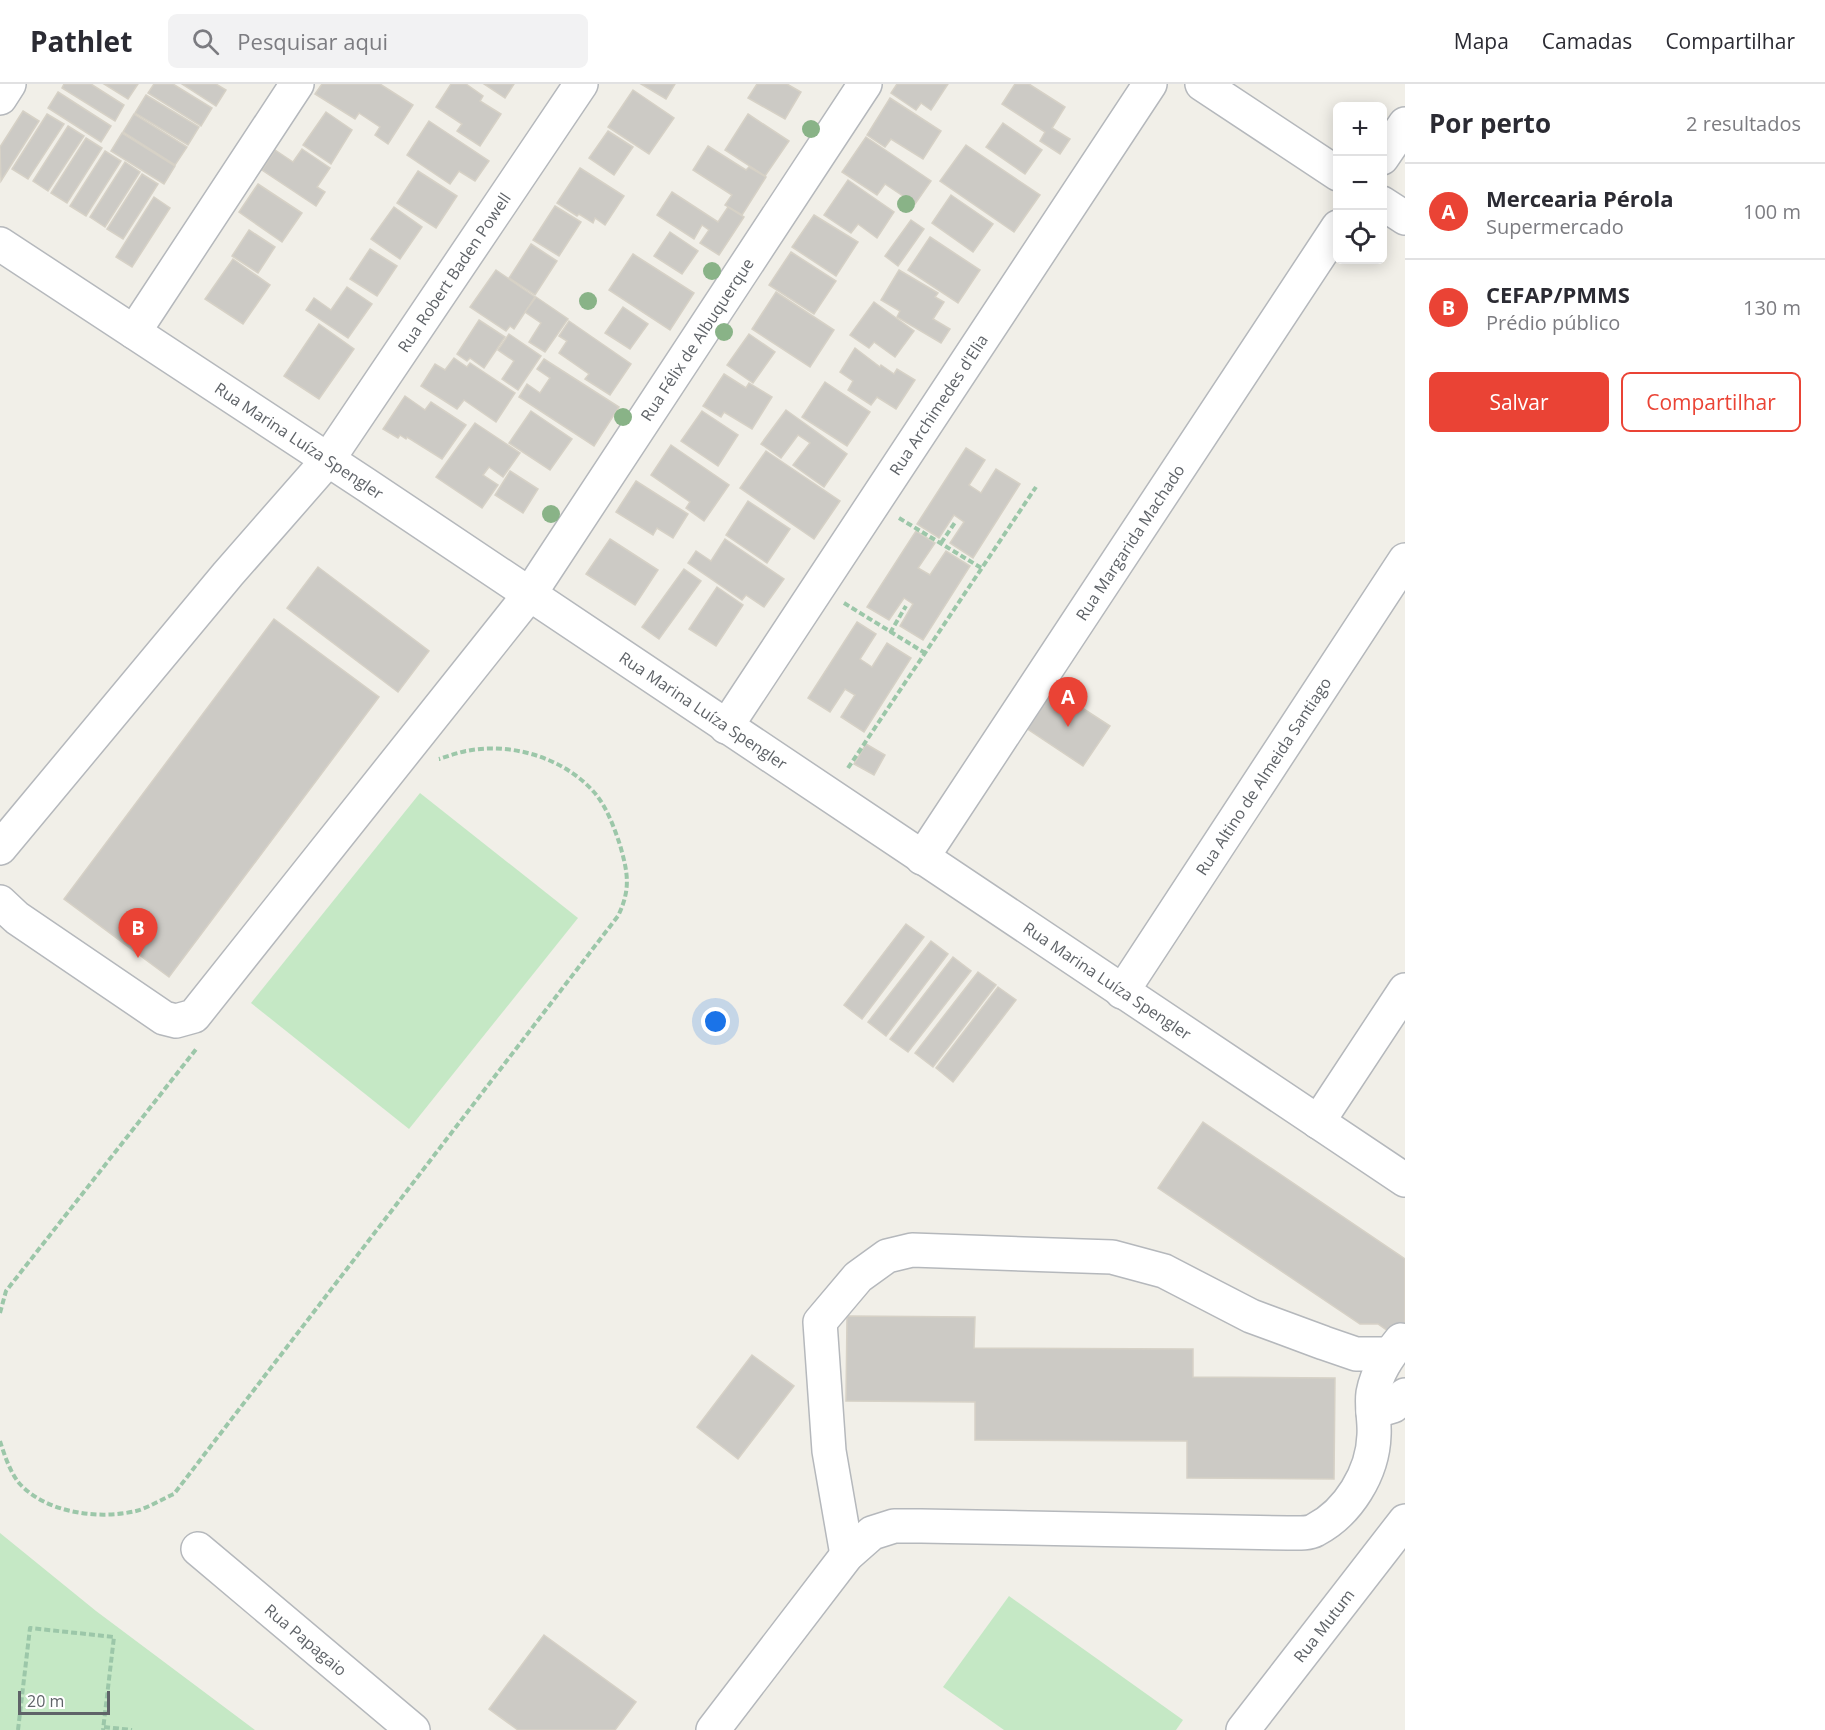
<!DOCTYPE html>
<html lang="pt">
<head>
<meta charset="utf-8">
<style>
	body { margin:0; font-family:"Open Sans",sans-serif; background:#f2f2f3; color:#2b2b33 }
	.controls { position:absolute; right:18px; top:18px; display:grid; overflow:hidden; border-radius:9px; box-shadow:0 3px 15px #0003 }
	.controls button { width:54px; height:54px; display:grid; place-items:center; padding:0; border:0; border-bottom:2px solid #e1e1e2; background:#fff; color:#2b2b33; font:30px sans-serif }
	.scale { position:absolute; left:18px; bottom:15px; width:92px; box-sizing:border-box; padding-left:6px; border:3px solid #5f6368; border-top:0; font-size:16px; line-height:21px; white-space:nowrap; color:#5f6368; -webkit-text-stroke:4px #fff; paint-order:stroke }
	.you { position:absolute; left:716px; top:938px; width:21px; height:21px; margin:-15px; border:4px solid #fff; border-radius:50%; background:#1a73e8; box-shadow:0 0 0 9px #1a73e833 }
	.badge { display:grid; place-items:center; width:39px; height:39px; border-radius:50%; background:#ea4335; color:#fff; font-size:20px; font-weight:700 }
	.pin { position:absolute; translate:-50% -50px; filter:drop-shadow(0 2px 3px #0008) }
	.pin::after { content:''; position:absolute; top:32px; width:21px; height:18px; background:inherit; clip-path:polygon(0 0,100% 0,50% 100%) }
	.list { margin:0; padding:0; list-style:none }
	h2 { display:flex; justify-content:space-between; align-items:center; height:78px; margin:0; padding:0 24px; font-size:26px }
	h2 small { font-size:20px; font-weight:400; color:#7c7c81 }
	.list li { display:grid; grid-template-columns:39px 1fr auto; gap:18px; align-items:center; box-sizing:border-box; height:96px; padding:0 24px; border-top:2px solid #e1e1e2 }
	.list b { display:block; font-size:22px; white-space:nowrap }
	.list p { margin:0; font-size:20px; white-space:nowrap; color:#7c7c81 }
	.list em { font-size:20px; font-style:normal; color:#7c7c81 }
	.actions { display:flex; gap:12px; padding:18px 24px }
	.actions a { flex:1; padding:14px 0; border:2px solid #ea4335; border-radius:9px; text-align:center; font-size:21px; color:#ea4335 }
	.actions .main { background:#ea4335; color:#fff }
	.icon { flex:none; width:33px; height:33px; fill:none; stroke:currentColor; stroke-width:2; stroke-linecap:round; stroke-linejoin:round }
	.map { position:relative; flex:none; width:1405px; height:1646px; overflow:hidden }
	header { display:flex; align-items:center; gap:36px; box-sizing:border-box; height:84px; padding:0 30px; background:#fff; border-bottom:2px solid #e1e1e2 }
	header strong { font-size:28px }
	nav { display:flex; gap:33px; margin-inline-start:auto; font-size:21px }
	.search { width:420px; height:54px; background:#f2f2f3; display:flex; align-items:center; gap:15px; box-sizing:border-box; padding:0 21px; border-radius:9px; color:#7c7c81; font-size:22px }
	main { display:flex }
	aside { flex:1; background:#fff }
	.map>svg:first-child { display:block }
	.green { fill:#c5e8c5 }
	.building { fill:#cccac5; stroke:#d6d1c6; stroke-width:1.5 }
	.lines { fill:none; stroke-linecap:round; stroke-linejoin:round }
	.minor-casing { stroke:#b5b8bc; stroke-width:36 }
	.path { stroke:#9cc7a9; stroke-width:4; stroke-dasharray:6 3; stroke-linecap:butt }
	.minor { stroke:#fff; stroke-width:33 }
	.tree { fill:#89b387 }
	.labels { text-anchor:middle; stroke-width:4.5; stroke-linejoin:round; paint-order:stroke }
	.street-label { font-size:16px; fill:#5f6368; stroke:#fff }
</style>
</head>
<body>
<header>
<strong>Pathlet</strong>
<div class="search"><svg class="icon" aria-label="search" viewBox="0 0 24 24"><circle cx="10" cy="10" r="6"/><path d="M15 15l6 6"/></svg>Pesquisar aqui</div>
<nav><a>Mapa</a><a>Camadas</a><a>Compartilhar</a></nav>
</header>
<main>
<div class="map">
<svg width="1405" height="1646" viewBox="0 0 1405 1646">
	<rect width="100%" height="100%" fill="#f1efe8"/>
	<g class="green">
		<path d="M 420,709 L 578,834 L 409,1045 L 251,919 Z"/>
		<path d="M 0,1449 L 96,1527 L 255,1646 L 0,1646 Z"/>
		<path d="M 1009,1512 L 1183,1636 L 1176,1646 L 1004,1646 L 943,1603 Z"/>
	</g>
	<g class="building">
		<path d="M 64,0 L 91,0 L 124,21 L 115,37 L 62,4 Z"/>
		<path d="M 104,0 L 138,0 L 128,15 Z"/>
		<path d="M 154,0 L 173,0 L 212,24 L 201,42 L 148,9 Z"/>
		<path d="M 182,0 L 216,0 L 226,6 L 216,22 Z"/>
		<path d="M 322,0 L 380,0 L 413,21 L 388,60 L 375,51 L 380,43 L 359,29 L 355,35 L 315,10 Z"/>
		<path d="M 451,0 L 466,0 L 483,12 L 480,17 L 501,30 L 480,62 L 457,47 L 462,40 L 436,23 Z"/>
		<path d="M 484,0 L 514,0 L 505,14 Z"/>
		<path d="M 641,0 L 675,0 L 666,15 Z"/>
		<path d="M 757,0 L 787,0 L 801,8 L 785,35 L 748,14 Z"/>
		<path d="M 897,0 L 948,0 L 931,26 L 921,19 L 916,26 L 891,9 Z"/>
		<path d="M 1015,0 L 1029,0 L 1065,23 L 1052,44 L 1070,55 L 1060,70 L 1040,57 L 1045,48 L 1002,20 Z"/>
		<path d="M 633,6 L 674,34 L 649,70 L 608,43 Z"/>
		<path d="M 58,8 L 111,42 L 101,58 L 48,24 Z"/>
		<path d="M 146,11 L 199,43 L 188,61 L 135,29 Z"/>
		<path d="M 890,14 L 941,47 L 923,75 L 891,55 L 885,63 L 867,51 Z"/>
		<path d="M 23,27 L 39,37 L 1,97 L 0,63 Z"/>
		<path d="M 326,28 L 352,46 L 331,80 L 303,61 Z"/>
		<path d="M 47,30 L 64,40 L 28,95 L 12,85 Z"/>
		<path d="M 134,30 L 187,63 L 175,81 L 123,48 Z"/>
		<path d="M 748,30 L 789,57 L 765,92 L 725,66 Z"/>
		<path d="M 429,37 L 489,77 L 475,97 L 459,87 L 450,100 L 407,71 Z"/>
		<path d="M 1003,39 L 1042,66 L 1025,90 L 986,63 Z"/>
		<path d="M 68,42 L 84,52 L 48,107 L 33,97 Z"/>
		<path d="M 608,47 L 633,63 L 614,91 L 589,74 Z"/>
		<path d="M 122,49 L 175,82 L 164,100 L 111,67 Z"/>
		<path d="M 866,53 L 931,97 L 915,120 L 885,100 L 877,111 L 842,88 Z"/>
		<path d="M 86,54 L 102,64 L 67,119 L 51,109 Z"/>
		<path d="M 966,61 L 1040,111 L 1014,148 L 940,97 Z"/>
		<path d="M 708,62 L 746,86 L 749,83 L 766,93 L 742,131 L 725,121 L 732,111 L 693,86 Z"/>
		<path d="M 302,65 L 330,84 L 317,103 L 325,108 L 316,122 L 262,86 L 275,66 L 293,78 Z"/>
		<path d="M 105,67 L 121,77 L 86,132 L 70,122 Z"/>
		<path d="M 125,78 L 140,88 L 105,143 L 90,133 Z"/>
		<path d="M 580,84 L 624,112 L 605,141 L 595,134 L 593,139 L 579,130 L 577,132 L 557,119 Z"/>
		<path d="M 418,87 L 457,112 L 436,144 L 397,119 Z"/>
		<path d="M 142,90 L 158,100 L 123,155 L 107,145 Z"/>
		<path d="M 848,96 L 894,128 L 877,154 L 858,140 L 851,149 L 824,131 Z"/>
		<path d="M 258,100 L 302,129 L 282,158 L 239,128 Z"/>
		<path d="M 672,108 L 718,138 L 728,123 L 744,133 L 719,171 L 700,159 L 709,146 L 702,141 L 694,155 L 657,131 Z"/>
		<path d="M 951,111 L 993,140 L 973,168 L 932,139 Z"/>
		<path d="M 154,113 L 170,124 L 132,183 L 116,173 Z"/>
		<path d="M 555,122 L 581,138 L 559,172 L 533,156 Z"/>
		<path d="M 394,123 L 422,143 L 400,175 L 371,155 Z"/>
		<path d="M 814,131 L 858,158 L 836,192 L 792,163 Z"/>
		<path d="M 911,136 L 924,145 L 898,182 L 885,172 Z"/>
		<path d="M 249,146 L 275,163 L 258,189 L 232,172 Z"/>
		<path d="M 670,148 L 698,167 L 682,190 L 654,172 Z"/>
		<path d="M 930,153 L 980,186 L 958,219 L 908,186 Z"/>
		<path d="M 531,160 L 557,177 L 535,211 L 509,194 Z"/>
		<path d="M 370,165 L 397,182 L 377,212 L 350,195 Z"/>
		<path d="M 791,168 L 836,197 L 814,230 L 769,201 Z"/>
		<path d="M 633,170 L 694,209 L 670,246 L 609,206 Z"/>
		<path d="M 233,175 L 270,201 L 243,240 L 205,215 Z"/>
		<path d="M 496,186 L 535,213 L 514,245 L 510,242 L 506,247 L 470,223 Z"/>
		<path d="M 899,186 L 938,209 L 935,213 L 944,218 L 933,235 L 950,245 L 941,259 L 897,233 L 900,227 L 881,216 Z"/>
		<path d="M 347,203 L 372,220 L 348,254 L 306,226 L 314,214 L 331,226 Z"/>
		<path d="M 776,208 L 834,246 L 810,283 L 752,245 Z"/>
		<path d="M 536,213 L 568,235 L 545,268 L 529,258 L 541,239 L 525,228 Z"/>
		<path d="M 874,218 L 914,247 L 895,273 L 874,258 L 869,264 L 850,251 Z"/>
		<path d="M 623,223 L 648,240 L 630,265 L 605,249 Z"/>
		<path d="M 479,236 L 505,253 L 484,284 L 470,274 L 467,277 L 457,270 Z"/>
		<path d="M 569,237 L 631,280 L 610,311 L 585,295 L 589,290 L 559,269 L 567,257 L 559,252 Z"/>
		<path d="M 319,240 L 354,265 L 319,315 L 284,292 Z"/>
		<path d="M 509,250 L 541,272 L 518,306 L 502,295 L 514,277 L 498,266 Z"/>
		<path d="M 749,250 L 775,268 L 753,299 L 727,281 Z"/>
		<path d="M 855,264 L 880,283 L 881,281 L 894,290 L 897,285 L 915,296 L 896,325 L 877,313 L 871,321 L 848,306 L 853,297 L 840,288 Z"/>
		<path d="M 454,274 L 467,283 L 470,279 L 515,309 L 496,338 L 464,316 L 457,325 L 421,302 L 435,280 L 445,286 Z"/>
		<path d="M 544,275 L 619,323 L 594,362 L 519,313 L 527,300 L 540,309 L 550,294 L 537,285 Z"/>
		<path d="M 724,290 L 746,304 L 749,299 L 772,313 L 752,345 L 724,328 L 721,333 L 703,322 Z"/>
		<path d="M 825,298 L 870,328 L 847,362 L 802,333 Z"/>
		<path d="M 405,312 L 425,326 L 431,318 L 466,341 L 442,375 L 407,353 L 406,355 L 400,351 L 398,354 L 383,345 Z"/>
		<path d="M 786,326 L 847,370 L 824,403 L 793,381 L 810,359 L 798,351 L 781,374 L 761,360 Z"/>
		<path d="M 531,327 L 572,355 L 550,386 L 509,359 Z"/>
		<path d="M 702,327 L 738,351 L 718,382 L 681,357 Z"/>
		<path d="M 475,339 L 520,369 L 503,393 L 489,383 L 483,391 L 498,401 L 482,424 L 436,393 Z"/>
		<path d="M 671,361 L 729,401 L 704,437 L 686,424 L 690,418 L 651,391 Z"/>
		<path d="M 966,364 L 985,376 L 969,401 L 981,409 L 996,385 L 1020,400 L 973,474 L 950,459 L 964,438 L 954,431 L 939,454 L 917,440 Z"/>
		<path d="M 766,367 L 840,417 L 814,455 L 740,404 Z"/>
		<path d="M 510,387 L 538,405 L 523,429 L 495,411 Z"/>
		<path d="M 636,397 L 688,430 L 673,454 L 657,444 L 653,451 L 616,428 Z"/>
		<path d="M 748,417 L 790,445 L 767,479 L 726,451 Z"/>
		<path d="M 916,447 L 935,459 L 918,484 L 930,491 L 946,467 L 970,482 L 923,556 L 900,542 L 913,520 L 904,514 L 889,536 L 867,523 Z"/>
		<path d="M 610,455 L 658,486 L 635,521 L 586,490 Z"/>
		<path d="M 725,455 L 784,495 L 764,523 L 746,511 L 742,516 L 688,479 L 696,467 L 711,477 Z"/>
		<path d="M 318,483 L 429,567 L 398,608 L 287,524 Z"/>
		<path d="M 684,485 L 701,497 L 659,555 L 642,543 Z"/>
		<path d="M 717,503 L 743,521 L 716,562 L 689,545 Z"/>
		<path d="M 274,535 L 379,613 L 169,893 L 64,815 Z"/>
		<path d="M 857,538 L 876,550 L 860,575 L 872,583 L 887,559 L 911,574 L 864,648 L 841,633 L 855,611 L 845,605 L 830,628 L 808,614 Z"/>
		<path d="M 1053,605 L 1110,642 L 1083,682 L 1026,644 Z"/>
		<path d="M 866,660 L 885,671 L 874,691 L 854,680 Z"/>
		<path d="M 906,840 L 924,853 L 862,935 L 844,921 Z"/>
		<path d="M 931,857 L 948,870 L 886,952 L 868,938 Z"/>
		<path d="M 953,873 L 971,887 L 908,968 L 890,955 Z"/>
		<path d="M 978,888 L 996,901 L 933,983 L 915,969 Z"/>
		<path d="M 998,903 L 1016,916 L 953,998 L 936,984 Z"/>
		<path d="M 1203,1038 L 1405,1175 L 1405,1259 L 1378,1240 L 1360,1240 L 1158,1104 Z"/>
		<path d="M 847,1232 L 975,1233 L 974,1264 L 1193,1265 L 1193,1293 L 1335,1294 L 1334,1395 L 1187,1394 L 1187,1357 L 975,1356 L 975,1318 L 846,1317 Z"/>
		<path d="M 752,1271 L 794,1302 L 738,1375 L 697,1343 Z"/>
		<path d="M 544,1551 L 636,1618 L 615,1646 L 518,1646 L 489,1625 Z"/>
	</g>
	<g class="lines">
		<defs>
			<g id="minor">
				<path d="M 1202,0 L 1338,90"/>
				<path d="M 0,14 L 9,0"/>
				<path d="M 1382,74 L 1405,40"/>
				<path d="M 1382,119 L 1405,134"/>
				<path id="s1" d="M 0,160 L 365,400 L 1405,1096"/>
				<path d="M 134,248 L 297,0"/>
				<path id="s2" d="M 726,643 L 1150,0"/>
				<path id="s3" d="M 0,764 L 228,490 L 327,377 L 581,0"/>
				<path id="s4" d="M 922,774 L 1338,143"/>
				<path id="s5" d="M 0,818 L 17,834 L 164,934 L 176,937 L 194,932 L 529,511 L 865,0"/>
				<path id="s6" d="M 1122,908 L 1405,476"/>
				<path d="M 1318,1038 L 1405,906"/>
				<path d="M 1373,1328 L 1393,1322 L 1405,1311"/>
				<path id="s7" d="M 198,1465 L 413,1646"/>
				<path d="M 847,1471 L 829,1367 L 820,1238 L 858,1193 L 887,1172 L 912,1166 L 1112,1173 L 1164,1187 L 1251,1232 L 1324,1259 L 1356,1270 L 1389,1270"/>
				<path d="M 713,1646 L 847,1471 L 872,1449 L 894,1442 L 921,1442 L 1288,1449 C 1296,1449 1308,1450 1315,1446 C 1348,1429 1373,1389 1374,1351 C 1375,1337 1371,1323 1373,1309 C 1377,1288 1388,1272 1401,1256"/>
				<path id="s8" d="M 1243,1646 L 1405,1437"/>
			</g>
		</defs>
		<use href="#minor" class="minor-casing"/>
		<g class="path">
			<path d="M 899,434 L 983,485"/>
			<path d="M 941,459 L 956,437"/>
			<path d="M 844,519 L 925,569"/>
			<path d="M 890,549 L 906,522"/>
			<path d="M 848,684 L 1036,403"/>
			<path d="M 0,1229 L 6,1207 L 197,964"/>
			<path d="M 0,1357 C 4,1370 10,1388 19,1399 C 46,1429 98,1436 136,1427 C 148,1424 162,1415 174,1410 L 618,832 C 631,805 628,789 620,761 C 614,743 606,721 593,707 C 562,673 510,658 466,667 C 457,669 448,672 439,675"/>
			<path d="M 104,1643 L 132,1646"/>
			<path d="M 18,1646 L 30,1544 L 114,1553 L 103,1646"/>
		</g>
		<use href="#minor" class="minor"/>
	</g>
	<g class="tree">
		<circle cx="811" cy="45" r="9"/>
		<circle cx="906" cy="120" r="9"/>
		<circle cx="712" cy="187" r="9"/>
		<circle cx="588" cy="217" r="9"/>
		<circle cx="724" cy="248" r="9"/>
		<circle cx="623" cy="333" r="9"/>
		<circle cx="551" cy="430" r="9"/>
	</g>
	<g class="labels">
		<g class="street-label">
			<text dy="6" stroke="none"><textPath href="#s3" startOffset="734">Rua Robert Baden Powell</textPath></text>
			<text dy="6" stroke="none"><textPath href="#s5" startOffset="1076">Rua Félix de Albuquerque</textPath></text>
			<text dy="6" stroke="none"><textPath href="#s2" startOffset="386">Rua Archimedes d'Elia</textPath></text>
			<text dy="6" stroke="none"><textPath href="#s1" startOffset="358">Rua Marina Luíza Spengler</textPath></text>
			<text dy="6" stroke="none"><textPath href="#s4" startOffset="378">Rua Margarida Machado</textPath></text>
			<text dy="6" stroke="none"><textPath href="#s1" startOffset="844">Rua Marina Luíza Spengler</textPath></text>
			<text dy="6" stroke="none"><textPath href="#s6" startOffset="258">Rua Altino de Almeida Santiago</textPath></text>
			<text dy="6" stroke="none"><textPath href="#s1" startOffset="1330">Rua Marina Luíza Spengler</textPath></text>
			<text dy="6" stroke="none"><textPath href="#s8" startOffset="132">Rua Mutum</textPath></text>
			<text dy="6" stroke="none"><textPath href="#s7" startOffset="141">Rua Papagaio</textPath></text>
		</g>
	</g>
</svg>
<div class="controls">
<button>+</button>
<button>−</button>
<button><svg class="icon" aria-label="locate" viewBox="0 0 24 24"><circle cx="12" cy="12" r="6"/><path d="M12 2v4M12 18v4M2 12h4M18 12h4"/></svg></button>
</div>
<div class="scale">20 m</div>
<div class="you"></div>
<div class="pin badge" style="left:1068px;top:643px">A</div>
<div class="pin badge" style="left:138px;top:874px">B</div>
</div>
<aside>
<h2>Por perto<small>2 resultados</small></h2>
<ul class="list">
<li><span class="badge">A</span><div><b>Mercearia Pérola</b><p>Supermercado</p></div><em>100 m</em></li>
<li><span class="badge">B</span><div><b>CEFAP/PMMS</b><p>Prédio público</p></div><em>130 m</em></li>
</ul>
<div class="actions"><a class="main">Salvar</a><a>Compartilhar</a></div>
</aside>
</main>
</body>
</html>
